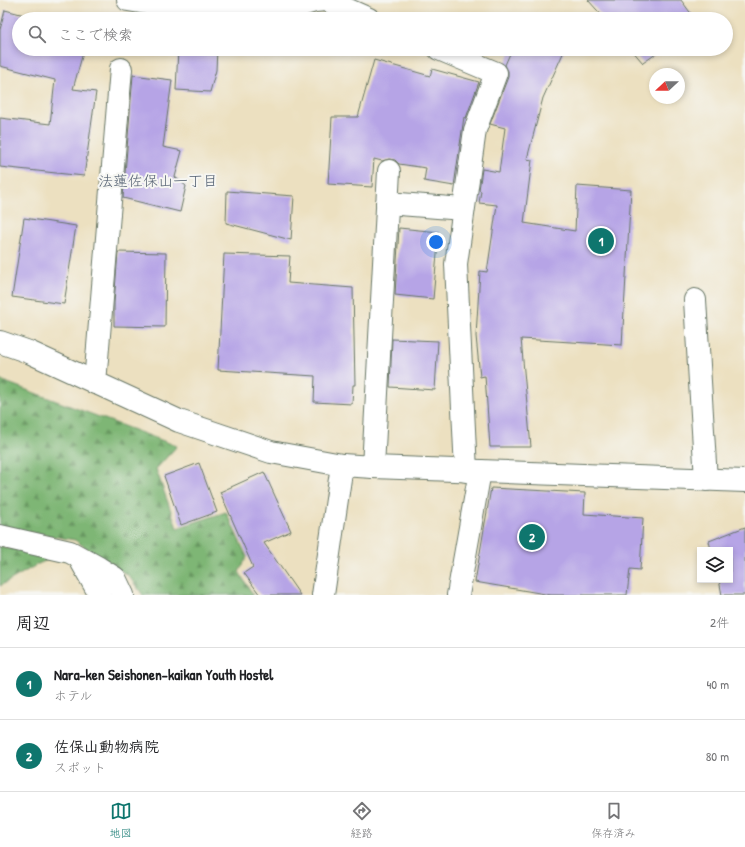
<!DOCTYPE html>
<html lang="ja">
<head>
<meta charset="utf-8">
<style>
	body { margin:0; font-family:"Patrick Hand","Klee One",sans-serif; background:#f2f2f2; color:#202124 }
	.controls { position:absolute; right:12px; bottom:12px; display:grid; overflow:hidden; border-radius:0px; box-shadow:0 2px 6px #0003 }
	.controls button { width:36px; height:36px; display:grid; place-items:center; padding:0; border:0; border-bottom:1px solid #e0e0e0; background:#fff; color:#202124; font:20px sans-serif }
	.compass { position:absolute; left:649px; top:68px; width:36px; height:36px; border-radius:50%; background:#fff; box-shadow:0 2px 6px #0003; rotate:248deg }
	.you { position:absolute; left:436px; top:242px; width:14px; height:14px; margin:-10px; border:3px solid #fff; border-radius:50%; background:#1a73e8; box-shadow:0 0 0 6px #1a73e833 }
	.badge { display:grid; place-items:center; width:26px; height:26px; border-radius:50%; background:#0f766e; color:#fff; font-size:13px; font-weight:700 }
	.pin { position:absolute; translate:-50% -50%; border:2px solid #fff; box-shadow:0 1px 4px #0006 }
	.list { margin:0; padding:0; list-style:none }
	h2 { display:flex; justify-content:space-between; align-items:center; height:52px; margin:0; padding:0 16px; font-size:17px }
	h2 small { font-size:13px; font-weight:400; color:#757577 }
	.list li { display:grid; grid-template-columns:26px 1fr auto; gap:12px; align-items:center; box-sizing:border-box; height:72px; padding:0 16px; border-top:1px solid #e0e0e0 }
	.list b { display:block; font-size:15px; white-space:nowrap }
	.list p { margin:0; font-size:13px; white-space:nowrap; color:#757577 }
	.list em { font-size:13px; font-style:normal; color:#757577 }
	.icon { flex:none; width:22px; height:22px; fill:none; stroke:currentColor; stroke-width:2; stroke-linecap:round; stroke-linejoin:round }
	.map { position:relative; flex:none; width:745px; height:595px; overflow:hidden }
	.search { position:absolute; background:#fff; box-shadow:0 2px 6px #0003; left:12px; right:12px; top:12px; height:44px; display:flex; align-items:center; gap:10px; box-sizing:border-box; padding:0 14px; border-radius:22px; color:#757577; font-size:15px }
	.sheet { height:196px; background:#fff }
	nav { display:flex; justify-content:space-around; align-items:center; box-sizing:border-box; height:56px; border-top:1px solid #e0e0e0; background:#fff; font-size:11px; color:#757577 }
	nav a { display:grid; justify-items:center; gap:2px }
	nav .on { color:#0f766e }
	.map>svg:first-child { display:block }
	.forest { fill:url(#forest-firs); stroke:#4e7a54 }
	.building { fill:#b6a4e6 }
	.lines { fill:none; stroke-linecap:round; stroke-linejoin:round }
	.minor-casing { stroke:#677665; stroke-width:24 }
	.tertiary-casing { stroke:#677665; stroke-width:24 }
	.minor { stroke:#fff; stroke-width:22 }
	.tertiary { stroke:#fff; stroke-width:22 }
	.labels { text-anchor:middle; stroke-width:4; stroke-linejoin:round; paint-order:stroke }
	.neighbourhood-label { font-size:15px; fill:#546172; stroke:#f6f6f2 }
</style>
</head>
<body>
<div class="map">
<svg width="745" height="595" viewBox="0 0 745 595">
	<defs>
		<pattern id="forest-firs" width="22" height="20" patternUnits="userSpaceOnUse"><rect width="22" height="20" fill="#7eb674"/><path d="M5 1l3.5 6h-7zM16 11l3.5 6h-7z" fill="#679560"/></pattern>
	</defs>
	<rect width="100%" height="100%" fill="#f6f6f2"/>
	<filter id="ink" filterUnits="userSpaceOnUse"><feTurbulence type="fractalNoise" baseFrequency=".025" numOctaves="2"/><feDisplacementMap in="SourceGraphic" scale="8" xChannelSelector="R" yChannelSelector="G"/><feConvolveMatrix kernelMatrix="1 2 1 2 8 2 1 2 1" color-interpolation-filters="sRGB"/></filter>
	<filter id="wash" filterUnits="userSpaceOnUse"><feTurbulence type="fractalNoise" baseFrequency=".012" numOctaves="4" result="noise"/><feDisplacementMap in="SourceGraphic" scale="16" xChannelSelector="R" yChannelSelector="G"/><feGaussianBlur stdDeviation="0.9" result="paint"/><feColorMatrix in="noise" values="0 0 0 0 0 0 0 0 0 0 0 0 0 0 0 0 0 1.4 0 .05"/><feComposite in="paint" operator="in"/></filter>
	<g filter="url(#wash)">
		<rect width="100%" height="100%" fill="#ece0c0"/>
		<g class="forest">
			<path d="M 0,380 L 177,446 L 156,469 L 177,528 L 226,512 L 247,557 L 239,572 L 253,595 L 143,595 L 128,575 L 100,558 L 75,540 L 0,527 Z"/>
			<path d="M 0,546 L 52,558 L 38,564 L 0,586 Z"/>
		</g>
		<g id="blocks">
			<g class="building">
				<path d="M 588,0 L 681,0 L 695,19 L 605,19 Z"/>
				<path d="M 5,10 L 40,19 L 19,19 L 19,49 L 84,49 L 73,89 L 96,92 L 84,176 L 0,167 L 0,118 L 50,124 L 55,80 L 0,66 L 0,30 Z"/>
				<path d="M 178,49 L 217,49 L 216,70 L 210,92 L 176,90 Z"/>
				<path d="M 512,49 L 565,49 L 543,98 L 527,159 L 532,160 L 524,223 L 575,231 L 577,186 L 631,190 L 622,345 L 521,339 L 531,447 L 490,447 L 485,376 L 480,377 L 476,336 L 480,271 L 487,272 L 497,205 L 479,203 L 481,191 L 479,190 L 482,169 L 499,172 L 505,128 L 490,124 L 508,77 L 508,71 L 505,65 Z"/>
				<path d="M 631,49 L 663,49 L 643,63 Z"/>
				<path d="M 374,60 L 430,76 L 432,69 L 479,82 L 466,118 L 464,117 L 454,186 L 424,181 L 426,168 L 399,164 L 395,160 L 389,159 L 382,161 L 374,159 L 372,187 L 328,184 L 332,117 L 358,117 Z"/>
				<path d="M 133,75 L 172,80 L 163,147 L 182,151 L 175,177 L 186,186 L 180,212 L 123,198 Z"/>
				<path d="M 227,191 L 294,196 L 291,240 L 226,223 Z"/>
				<path d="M 24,218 L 76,226 L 64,304 L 12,297 Z"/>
				<path d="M 399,228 L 439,232 L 433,299 L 395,295 Z"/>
				<path d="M 118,252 L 166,253 L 165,327 L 114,326 L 114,303 Z"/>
				<path d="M 224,254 L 290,256 L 288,283 L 353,288 L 355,385 L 353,385 L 352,404 L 314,402 L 315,376 L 218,370 Z"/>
				<path d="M 392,339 L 438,341 L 435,390 L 390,387 Z"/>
				<path d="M 199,463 L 217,512 L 181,525 L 164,476 Z"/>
				<path d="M 264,472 L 291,531 L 264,543 L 300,595 L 260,595 L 244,573 L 253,567 L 220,492 Z"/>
				<path d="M 491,488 L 585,493 L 584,514 L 643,518 L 640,570 L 630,569 L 627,595 L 551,595 L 475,582 Z"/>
				<path d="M 745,527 L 745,595 L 722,595 L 719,580 L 730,580 L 730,550 L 711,550 L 709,541 Z"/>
			</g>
		</g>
	</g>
	<g filter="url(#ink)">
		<use href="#blocks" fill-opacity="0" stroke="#677665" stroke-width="1"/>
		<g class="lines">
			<defs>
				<g id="minor">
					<path d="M 128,0 L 164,6 L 252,10 L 295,7 L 315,1 L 326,0 L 369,19"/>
					<path d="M 439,49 L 496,73 L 475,130 L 456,264 L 466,471"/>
					<path d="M 387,203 L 463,209"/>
					<path d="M 695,300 L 706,480"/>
					<path d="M 95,383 L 121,69"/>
					<path d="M 373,467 L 389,171"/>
					<path d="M 0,536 L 70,552 L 99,568 L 115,578 L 123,595"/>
					<path d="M 80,559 L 100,595"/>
					<path d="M 323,595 L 342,465"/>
					<path d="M 458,595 L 480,471"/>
				</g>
				<path id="tertiary" d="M 0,342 L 29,352 L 179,421 L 271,452 L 342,465 L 373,467 L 745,481"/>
			</defs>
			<use href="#minor" class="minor-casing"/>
			<use href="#tertiary" class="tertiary-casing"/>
			<use href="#minor" class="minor"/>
			<use href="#tertiary" class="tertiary"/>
		</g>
	</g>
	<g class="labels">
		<g class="neighbourhood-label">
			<text x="158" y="186">法蓮佐保山一丁目</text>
		</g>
	</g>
</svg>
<div class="controls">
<button><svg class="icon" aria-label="layers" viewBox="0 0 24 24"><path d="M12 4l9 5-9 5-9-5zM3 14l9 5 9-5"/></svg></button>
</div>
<svg class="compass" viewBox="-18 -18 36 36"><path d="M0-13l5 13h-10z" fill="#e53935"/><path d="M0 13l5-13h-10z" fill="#757577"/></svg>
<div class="you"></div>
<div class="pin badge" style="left:601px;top:241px">1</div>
<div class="pin badge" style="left:532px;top:537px">2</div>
<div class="search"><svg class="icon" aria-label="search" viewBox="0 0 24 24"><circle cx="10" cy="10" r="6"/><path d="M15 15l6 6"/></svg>ここで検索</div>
</div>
<section class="sheet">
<h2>周辺<small>2件</small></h2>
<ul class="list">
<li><span class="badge">1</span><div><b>Nara-ken Seishonen-kaikan Youth Hostel</b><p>ホテル</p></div><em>40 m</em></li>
<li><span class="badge">2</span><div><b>佐保山動物病院</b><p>スポット</p></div><em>80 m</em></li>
</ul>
</section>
<nav>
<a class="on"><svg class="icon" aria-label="map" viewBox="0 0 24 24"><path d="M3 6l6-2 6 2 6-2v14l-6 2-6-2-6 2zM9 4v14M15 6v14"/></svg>地図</a>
<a><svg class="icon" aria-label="directions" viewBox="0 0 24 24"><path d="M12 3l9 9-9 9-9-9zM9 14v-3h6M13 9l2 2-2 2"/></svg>経路</a>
<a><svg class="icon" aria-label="saved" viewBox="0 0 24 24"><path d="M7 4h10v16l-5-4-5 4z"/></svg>保存済み</a>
</nav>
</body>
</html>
